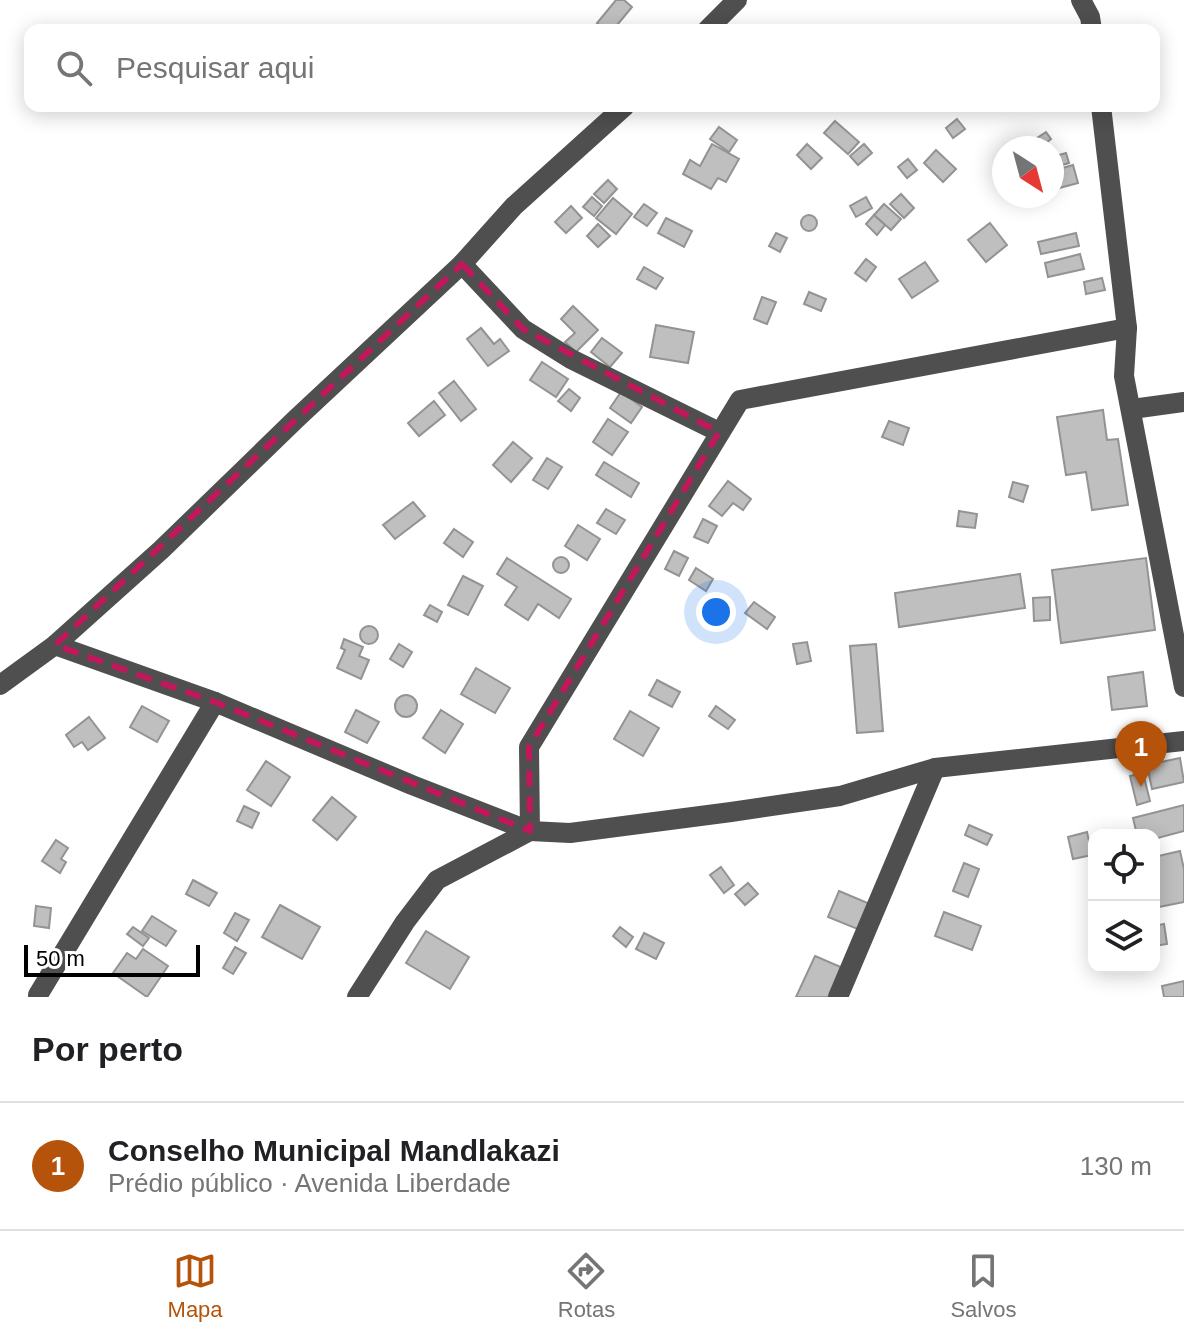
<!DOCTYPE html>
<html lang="pt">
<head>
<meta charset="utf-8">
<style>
	body { margin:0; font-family:Helvetica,sans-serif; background:#f2f2f2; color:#202124 }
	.controls { position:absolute; right:24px; bottom:24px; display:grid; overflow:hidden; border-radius:16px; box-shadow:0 4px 20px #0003 }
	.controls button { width:72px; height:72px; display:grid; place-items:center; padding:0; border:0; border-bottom:2px solid #e0e0e0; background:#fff; color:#202124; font:40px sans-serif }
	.compass { position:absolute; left:992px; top:136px; width:72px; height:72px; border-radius:50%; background:#fff; box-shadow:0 4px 20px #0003; rotate:144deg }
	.scale { position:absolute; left:24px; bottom:20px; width:176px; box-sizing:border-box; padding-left:8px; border:4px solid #000; border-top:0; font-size:22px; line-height:28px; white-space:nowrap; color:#000; -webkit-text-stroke:6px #fff; paint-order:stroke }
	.you { position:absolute; left:716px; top:612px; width:28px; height:28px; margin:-20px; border:6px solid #fff; border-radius:50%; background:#1a73e8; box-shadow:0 0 0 12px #1a73e833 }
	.badge { display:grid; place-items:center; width:52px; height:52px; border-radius:50%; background:#b45309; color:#fff; font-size:26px; font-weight:700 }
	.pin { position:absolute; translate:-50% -66px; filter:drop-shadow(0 2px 4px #0008) }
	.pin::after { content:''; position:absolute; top:42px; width:28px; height:24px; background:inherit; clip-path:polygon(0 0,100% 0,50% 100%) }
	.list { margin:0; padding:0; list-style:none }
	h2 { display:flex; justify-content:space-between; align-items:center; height:104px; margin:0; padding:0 32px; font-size:34px }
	h2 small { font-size:26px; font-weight:400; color:#757577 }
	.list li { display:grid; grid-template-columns:52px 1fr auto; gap:24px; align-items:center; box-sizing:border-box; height:128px; padding:0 32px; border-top:2px solid #e0e0e0 }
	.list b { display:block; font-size:30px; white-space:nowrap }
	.list p { margin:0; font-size:26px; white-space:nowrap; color:#757577 }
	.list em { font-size:26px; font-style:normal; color:#757577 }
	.icon { flex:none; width:44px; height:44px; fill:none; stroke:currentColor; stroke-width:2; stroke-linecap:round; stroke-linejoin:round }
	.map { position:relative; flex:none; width:1184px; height:997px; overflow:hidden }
	.search { position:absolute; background:#fff; box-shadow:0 4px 20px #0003; left:24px; right:24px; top:24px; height:88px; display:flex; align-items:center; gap:20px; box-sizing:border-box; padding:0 28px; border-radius:16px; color:#757577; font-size:30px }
	.sheet { height:232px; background:#fff }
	nav { display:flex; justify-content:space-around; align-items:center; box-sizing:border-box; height:112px; border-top:2px solid #e0e0e0; background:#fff; font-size:22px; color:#757577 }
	nav a { display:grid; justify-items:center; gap:4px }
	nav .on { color:#b45309 }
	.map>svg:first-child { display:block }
	.building { fill:#bfbfbf; stroke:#939393; stroke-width:2 }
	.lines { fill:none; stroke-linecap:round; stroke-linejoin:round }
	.minor { stroke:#4f4f4f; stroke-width:20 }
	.marked { fill:none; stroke:#c2185b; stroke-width:6; stroke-dasharray:16 10; stroke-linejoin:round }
</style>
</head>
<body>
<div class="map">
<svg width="1184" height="997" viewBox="0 0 1184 997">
	<rect width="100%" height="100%" fill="#fff"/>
	<g class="building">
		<path d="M 616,0 L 624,0 L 632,7 L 613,30 L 606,30 L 597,23 Z"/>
		<path d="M 957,119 L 965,129 L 953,138 L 946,128 Z"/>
		<path d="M 835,121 L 859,142 L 848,154 L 824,133 Z"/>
		<path d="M 719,127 L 737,140 L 729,152 L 710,139 Z"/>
		<path d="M 1046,132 L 1051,139 L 1039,148 L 1027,148 L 1025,146 Z"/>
		<path d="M 712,144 L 739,159 L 726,182 L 718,178 L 711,189 L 683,174 L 690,160 L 700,166 Z"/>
		<path d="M 807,144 L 822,158 L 811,169 L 797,155 Z"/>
		<path d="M 864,144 L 872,153 L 858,165 L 850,156 Z"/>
		<path d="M 936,150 L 956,169 L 943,182 L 924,163 Z"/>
		<path d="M 1066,153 L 1069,163 L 1052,168 L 1052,157 Z"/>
		<path d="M 908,159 L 917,170 L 907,178 L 898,167 Z"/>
		<path d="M 1073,165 L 1078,183 L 1052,190 L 1052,171 Z"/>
		<path d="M 608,180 L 617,189 L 604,203 L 594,194 Z"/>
		<path d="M 901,194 L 914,208 L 904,218 L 890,204 Z"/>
		<path d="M 592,197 L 602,206 L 594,216 L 583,207 Z"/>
		<path d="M 866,197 L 872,208 L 856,217 L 850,206 Z"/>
		<path d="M 613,198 L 632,214 L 616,234 L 596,218 Z"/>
		<path d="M 644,204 L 657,213 L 647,226 L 634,217 Z"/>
		<path d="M 884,204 L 901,219 L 891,230 L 874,215 Z"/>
		<path d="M 571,206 L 582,218 L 566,233 L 555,222 Z"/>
		<circle cx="809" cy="223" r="8"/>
		<path d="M 874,215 L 885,225 L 877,235 L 866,224 Z"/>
		<path d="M 666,218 L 692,231 L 684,247 L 658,233 Z"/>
		<path d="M 990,223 L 1007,245 L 986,262 L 968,240 Z"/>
		<path d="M 598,224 L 610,236 L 598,247 L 587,236 Z"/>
		<path d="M 776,233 L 787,238 L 780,252 L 769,246 Z"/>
		<path d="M 1076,233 L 1079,246 L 1041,254 L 1038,242 Z"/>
		<path d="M 1080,254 L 1084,269 L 1048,277 L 1045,263 Z"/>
		<path d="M 866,259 L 876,267 L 866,281 L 855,273 Z"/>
		<path d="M 925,262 L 938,281 L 912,298 L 899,279 Z"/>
		<path d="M 644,267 L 663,278 L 656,289 L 637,279 Z"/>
		<path d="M 1102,278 L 1105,290 L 1086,294 L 1084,282 Z"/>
		<path d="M 809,292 L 826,299 L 821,311 L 804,304 Z"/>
		<path d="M 762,297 L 776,302 L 767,324 L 754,319 Z"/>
		<path d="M 573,306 L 598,330 L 576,352 L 565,342 L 575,333 L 561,319 Z"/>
		<path d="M 656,325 L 694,332 L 688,363 L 650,357 Z"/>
		<path d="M 481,328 L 494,344 L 500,339 L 509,351 L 488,366 L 467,339 Z"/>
		<path d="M 602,338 L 622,353 L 610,367 L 591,352 Z"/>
		<path d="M 542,362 L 568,379 L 556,397 L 530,380 Z"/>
		<path d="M 454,381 L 476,409 L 461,421 L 439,393 Z"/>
		<path d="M 569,389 L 580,398 L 571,411 L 558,401 Z"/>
		<path d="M 621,392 L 642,407 L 631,423 L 610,408 Z"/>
		<path d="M 434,401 L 445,415 L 419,436 L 408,423 Z"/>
		<path d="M 1103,410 L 1107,440 L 1118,439 L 1128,505 L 1092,510 L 1086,472 L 1066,475 L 1057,417 Z"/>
		<path d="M 608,419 L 628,432 L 612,455 L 593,442 Z"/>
		<path d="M 889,421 L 909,428 L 903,445 L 882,437 Z"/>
		<path d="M 513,442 L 532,458 L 511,482 L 493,465 Z"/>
		<path d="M 547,458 L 562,467 L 548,489 L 533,480 Z"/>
		<path d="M 604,462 L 639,483 L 631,497 L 596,475 Z"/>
		<path d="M 728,481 L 751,499 L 743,510 L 733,503 L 722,516 L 709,506 Z"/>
		<path d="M 1013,482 L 1028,486 L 1023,502 L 1009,497 Z"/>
		<path d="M 413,502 L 425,516 L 395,539 L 383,525 Z"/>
		<path d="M 606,509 L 625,520 L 616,534 L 597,523 Z"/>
		<path d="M 959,511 L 977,514 L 975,528 L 957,526 Z"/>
		<path d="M 703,519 L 717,526 L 708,543 L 694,537 Z"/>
		<path d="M 578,525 L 600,539 L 587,560 L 565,546 Z"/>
		<path d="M 454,529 L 473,542 L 463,557 L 444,543 Z"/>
		<path d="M 674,551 L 688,558 L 679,576 L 665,569 Z"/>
		<circle cx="561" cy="565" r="8"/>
		<path d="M 507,558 L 571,599 L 559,618 L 538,604 L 528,620 L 505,605 L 517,587 L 497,574 Z"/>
		<path d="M 1146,558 L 1155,630 L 1061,643 L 1052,570 Z"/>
		<path d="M 696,568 L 713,579 L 706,591 L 689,580 Z"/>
		<path d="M 1020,574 L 1025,608 L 899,627 L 895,593 Z"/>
		<path d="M 463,576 L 483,586 L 468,615 L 448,605 Z"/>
		<path d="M 1050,597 L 1050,620 L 1034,621 L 1033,598 Z"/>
		<path d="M 754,602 L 775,617 L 767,629 L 745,613 Z"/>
		<path d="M 430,605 L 442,612 L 437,622 L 424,615 Z"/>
		<circle cx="369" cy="635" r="9"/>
		<path d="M 344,639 L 363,647 L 359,656 L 369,660 L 361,679 L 337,668 L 345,650 L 341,648 Z"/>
		<path d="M 807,642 L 811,661 L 797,664 L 793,644 Z"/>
		<path d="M 399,644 L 412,652 L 403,667 L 390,659 Z"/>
		<path d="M 876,644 L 883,731 L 857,733 L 850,646 Z"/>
		<path d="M 476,668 L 510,688 L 495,713 L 461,694 Z"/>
		<path d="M 1143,672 L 1147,706 L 1112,710 L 1108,677 Z"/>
		<path d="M 657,680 L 680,692 L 672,707 L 649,695 Z"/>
		<circle cx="406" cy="706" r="11"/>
		<path d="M 142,706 L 169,721 L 157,742 L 130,727 Z"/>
		<path d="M 716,706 L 735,720 L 728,729 L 709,716 Z"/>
		<path d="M 356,710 L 379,722 L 367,743 L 345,732 Z"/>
		<path d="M 441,710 L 463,724 L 445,753 L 423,738 Z"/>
		<path d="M 630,711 L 659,728 L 643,756 L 614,739 Z"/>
		<path d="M 89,717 L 105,738 L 88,750 L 82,742 L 74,747 L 66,735 Z"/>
		<path d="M 1180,758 L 1184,782 L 1152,789 L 1147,765 Z"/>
		<path d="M 266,761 L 290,777 L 271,806 L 247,790 Z"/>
		<path d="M 1143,773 L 1150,801 L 1137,805 L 1130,776 Z"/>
		<path d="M 332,797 L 356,817 L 337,840 L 313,820 Z"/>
		<path d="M 1184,805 L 1184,831 L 1154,839 L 1154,835 L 1137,835 L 1133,818 Z"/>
		<path d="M 244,806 L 259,813 L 252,828 L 237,821 Z"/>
		<path d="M 969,825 L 992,835 L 987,845 L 965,835 Z"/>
		<path d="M 1087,832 L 1092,855 L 1073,859 L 1068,837 Z"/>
		<path d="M 56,840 L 68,848 L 61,859 L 66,862 L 60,873 L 42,861 Z"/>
		<path d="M 1180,851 L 1184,869 L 1184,902 L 1154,908 L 1154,857 Z"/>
		<path d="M 964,863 L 979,869 L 968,897 L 953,891 Z"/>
		<path d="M 721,867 L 734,885 L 724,893 L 710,875 Z"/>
		<path d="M 193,880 L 217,893 L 209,906 L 186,894 Z"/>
		<path d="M 748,883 L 758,894 L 745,905 L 735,894 Z"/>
		<path d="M 839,891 L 870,904 L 860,930 L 828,917 Z"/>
		<path d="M 280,905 L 320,927 L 302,959 L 262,937 Z"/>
		<path d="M 36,906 L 51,908 L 49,928 L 34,926 Z"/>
		<path d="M 944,912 L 981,926 L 972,950 L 935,936 Z"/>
		<path d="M 235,913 L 249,920 L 237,941 L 224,933 Z"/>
		<path d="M 152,916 L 176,931 L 166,946 L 142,931 Z"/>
		<path d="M 1164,924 L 1167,944 L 1154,946 L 1154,926 Z"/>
		<path d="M 133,927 L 149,938 L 143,946 L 127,934 Z"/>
		<path d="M 620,927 L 633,937 L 626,947 L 613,936 Z"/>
		<path d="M 426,931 L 469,957 L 450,989 L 406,963 Z"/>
		<path d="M 644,933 L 664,943 L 656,959 L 636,949 Z"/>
		<path d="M 235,947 L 246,953 L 233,974 L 223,968 Z"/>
		<path d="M 143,949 L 168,966 L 147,997 L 113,973 L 127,953 L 136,959 Z"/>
		<path d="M 815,956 L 843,968 L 830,997 L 796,997 Z"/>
		<path d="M 1184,981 L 1184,997 L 1164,997 L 1162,986 Z"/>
	</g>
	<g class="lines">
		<g class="minor">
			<path d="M 1081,0 L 1090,17 L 1092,30"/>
			<path d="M 707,30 L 737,0"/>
			<path d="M 1101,106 L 1127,328 L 1124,376 L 1184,687"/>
			<path d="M 462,264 L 523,329 L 571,359 L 719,432"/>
			<path d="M 1132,409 L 1184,402"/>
			<path d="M 55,645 L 215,702 L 412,785 L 530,831 L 570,833 L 731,812 L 840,796 L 935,768 L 1184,741"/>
			<path d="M 0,685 L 55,645 L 161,550 L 296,419 L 462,264 L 514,206 L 625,106"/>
			<path d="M 38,995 L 215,702"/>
			<path d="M 357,997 L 405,922 L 437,880 L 530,831 L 529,747 L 740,400 L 1127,328"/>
			<path d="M 838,997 L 935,768"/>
		</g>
	</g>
	<path class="marked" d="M 462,264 L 523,329 L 719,432 L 529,747 L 530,831 L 215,702 L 55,645 Z"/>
</svg>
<div class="controls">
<button><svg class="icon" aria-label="locate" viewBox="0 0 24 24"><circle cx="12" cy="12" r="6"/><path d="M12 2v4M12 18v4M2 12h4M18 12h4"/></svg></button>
<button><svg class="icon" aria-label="layers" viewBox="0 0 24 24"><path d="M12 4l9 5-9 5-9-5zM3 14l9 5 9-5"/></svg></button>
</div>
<svg class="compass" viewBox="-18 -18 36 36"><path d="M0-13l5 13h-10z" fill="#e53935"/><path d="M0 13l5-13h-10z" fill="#757577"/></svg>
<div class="scale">50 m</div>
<div class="you"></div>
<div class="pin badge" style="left:1141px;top:787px">1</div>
<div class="search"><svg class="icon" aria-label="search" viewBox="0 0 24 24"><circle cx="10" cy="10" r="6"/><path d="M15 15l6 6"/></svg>Pesquisar aqui</div>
</div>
<section class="sheet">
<h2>Por perto<small></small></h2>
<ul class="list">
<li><span class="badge">1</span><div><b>Conselho Municipal Mandlakazi</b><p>Prédio público · Avenida Liberdade</p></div><em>130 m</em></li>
</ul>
</section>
<nav>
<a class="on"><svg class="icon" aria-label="map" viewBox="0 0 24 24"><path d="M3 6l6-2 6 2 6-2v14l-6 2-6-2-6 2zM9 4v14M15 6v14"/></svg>Mapa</a>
<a><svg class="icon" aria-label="directions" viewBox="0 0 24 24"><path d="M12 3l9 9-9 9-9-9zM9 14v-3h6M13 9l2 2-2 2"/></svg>Rotas</a>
<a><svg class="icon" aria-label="saved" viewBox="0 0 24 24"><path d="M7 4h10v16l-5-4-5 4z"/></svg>Salvos</a>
</nav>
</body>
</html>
